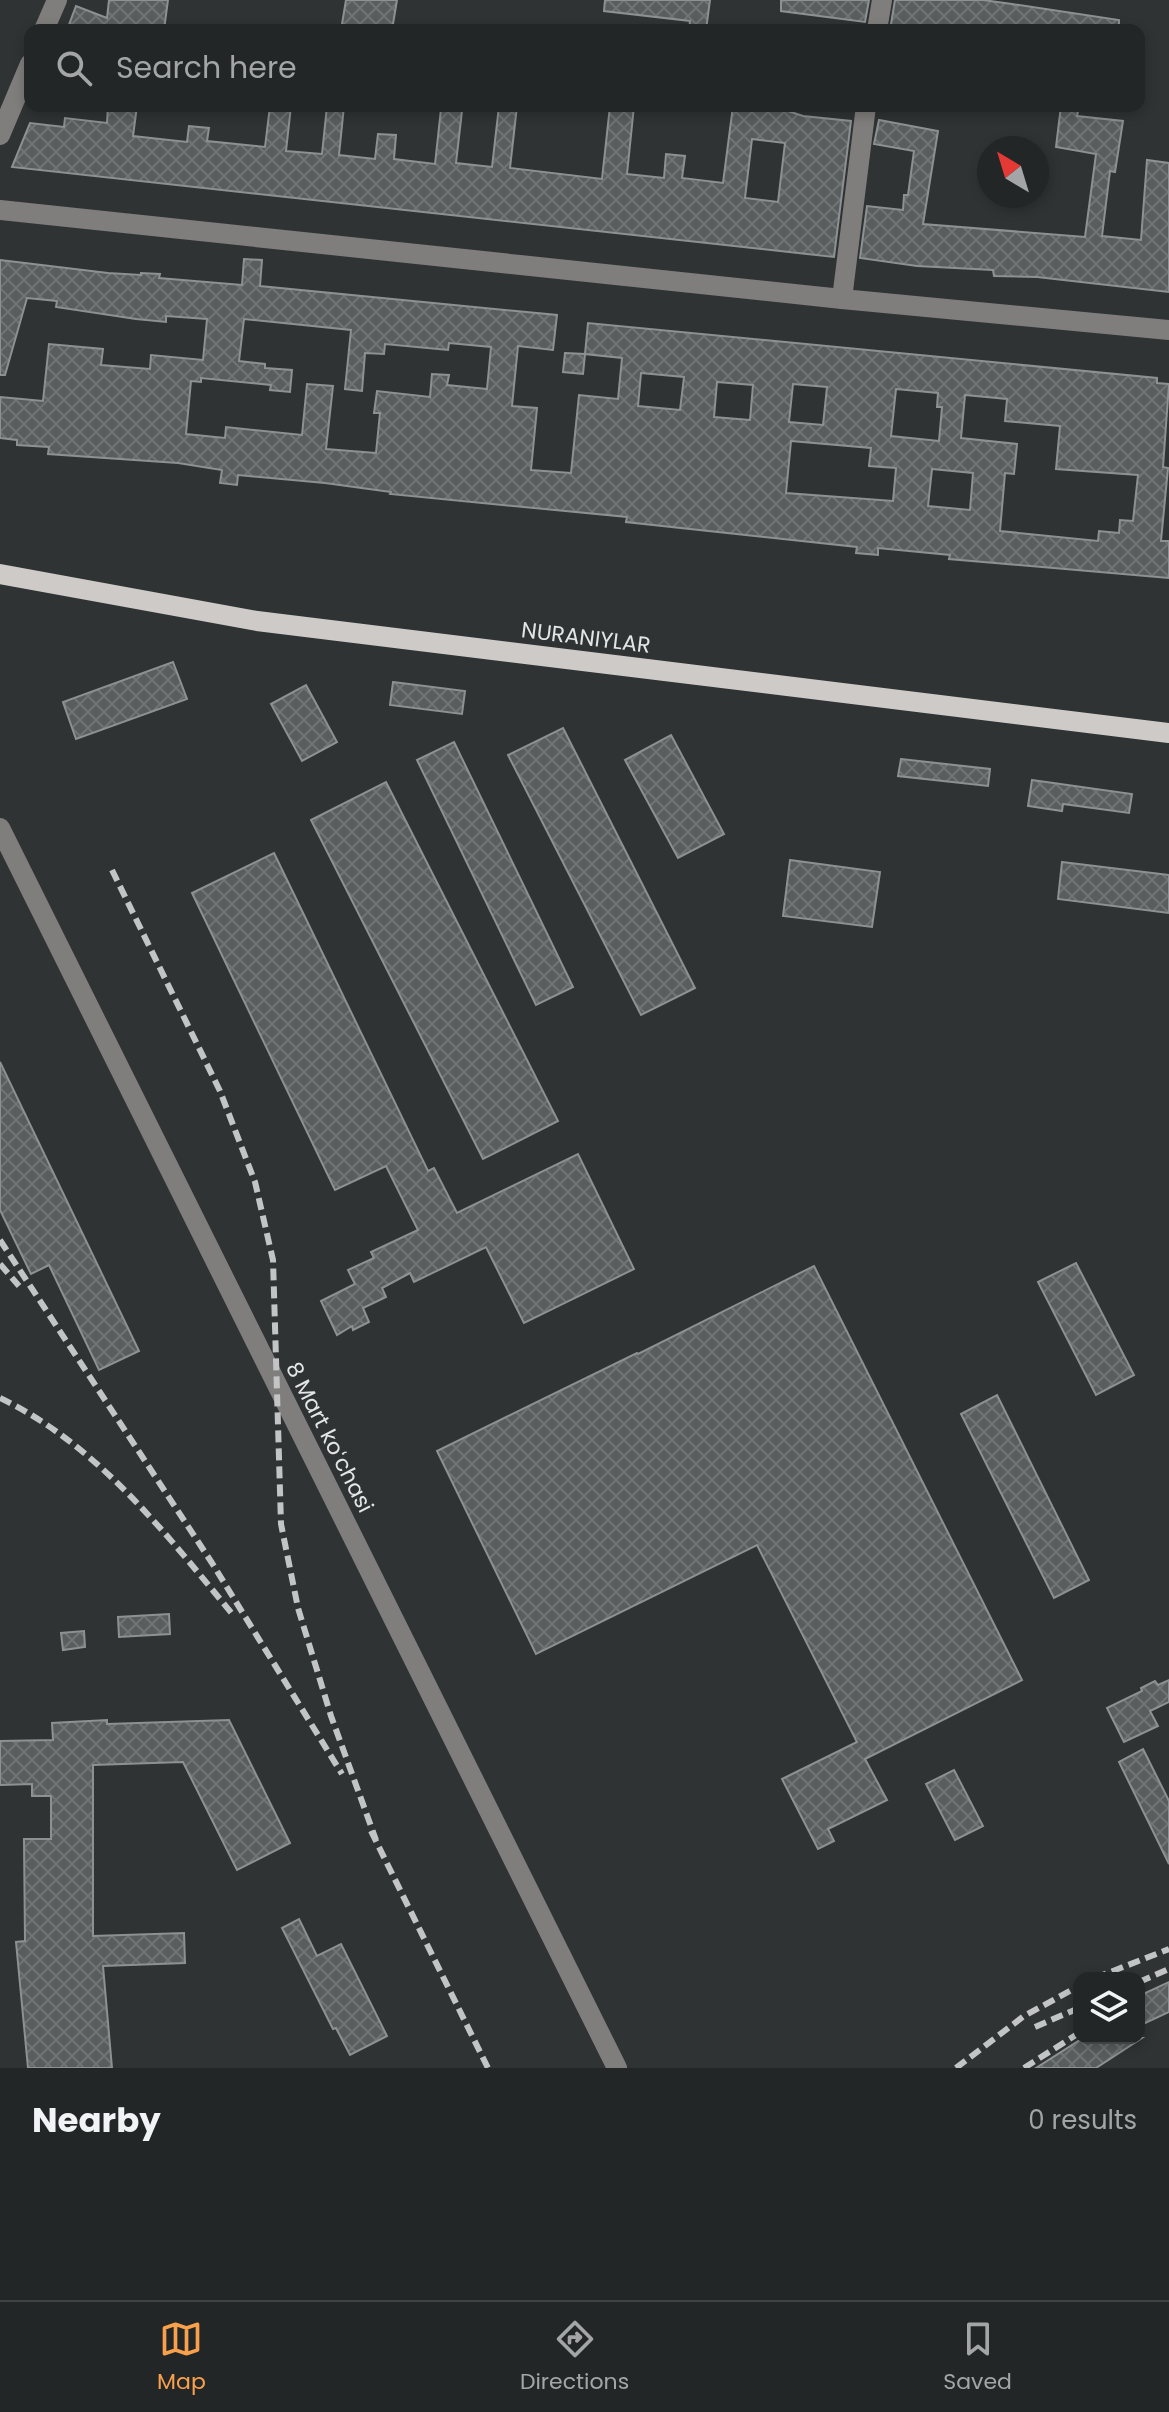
<!DOCTYPE html>
<html lang="en">
<head>
<meta charset="utf-8">
<style>
	body { margin:0; font-family:Poppins,sans-serif; background:#2b2e2f; color:#f1f3f6 }
	.controls { position:absolute; right:24px; bottom:24px; display:grid; overflow:hidden; border-radius:16px; box-shadow:0 4px 12px #0003 }
	.controls button { width:72px; height:72px; display:grid; place-items:center; padding:0; border:0; border-bottom:2px solid #404344; background:#232627; color:#f1f3f6; font:40px sans-serif }
	.compass { position:absolute; left:977px; top:136px; width:72px; height:72px; border-radius:50%; background:#232627; box-shadow:0 4px 12px #0003; rotate:322deg }
	.list { margin:0; padding:0; list-style:none }
	h2 { display:flex; justify-content:space-between; align-items:center; height:104px; margin:0; padding:0 32px; font-size:34px }
	h2 small { font-size:26px; font-weight:400; color:#a3a5a7 }
	.icon { flex:none; width:44px; height:44px; fill:none; stroke:currentColor; stroke-width:2; stroke-linecap:round; stroke-linejoin:round }
	.map { position:relative; flex:none; width:1169px; height:2068px; overflow:hidden }
	.search { position:absolute; background:#232627; box-shadow:0 4px 12px #0003; left:24px; right:24px; top:24px; height:88px; display:flex; align-items:center; gap:20px; box-sizing:border-box; padding:0 28px; border-radius:16px; color:#a3a5a7; font-size:30px }
	.sheet { height:232px; background:#232627 }
	nav { display:flex; justify-content:space-around; align-items:center; box-sizing:border-box; height:112px; border-top:2px solid #404344; background:#232627; font-size:22px; color:#a3a5a7 }
	nav a { display:grid; justify-items:center; gap:4px }
	nav .on { color:#f8a04b }
	.map>svg:first-child { display:block }
	.building { fill:url(#building-cross-hatch); stroke:#8d9193; stroke-width:2; fill-rule:evenodd }
	.lines { fill:none; stroke-linecap:round; stroke-linejoin:round }
	.minor { stroke:#807e7d; stroke-width:20 }
	.major { stroke:#cecac8; stroke-width:20 }
	.rail { stroke:#c2c4c5; stroke-width:6; stroke-dasharray:12 6; stroke-linecap:butt }
	.labels { text-anchor:middle; stroke-width:8; stroke-linejoin:round; paint-order:stroke }
	.street-label { font-size:22px; fill:#e3e5e6; stroke:#2f3334 }
</style>
</head>
<body>
<div class="map">
<svg width="1169" height="2068" viewBox="0 0 1169 2068">
	<defs>
		<pattern id="building-cross-hatch" width="8" height="8" patternUnits="userSpaceOnUse" patternTransform="scale(2)"><rect width="8" height="8" fill="#585d5e"/><path d="M0 0l8 8M0 8l8-8" fill="none" stroke="#707475"/></pattern>
	</defs>
	<rect width="100%" height="100%" fill="#2f3334"/>
	<g class="building">
		<path d="M 109,0 L 168,0 L 164,30 L 127,26 L 134,30 L 67,30 L 76,6 L 107,18 Z"/>
		<path d="M 346,0 L 397,0 L 392,30 L 341,30 Z"/>
		<path d="M 605,0 L 710,0 L 706,30 L 689,30 L 690,21 L 604,11 Z"/>
		<path d="M 781,0 L 869,0 L 865,22 L 781,11 Z"/>
		<path d="M 895,0 L 983,0 L 1012,4 L 1119,20 L 1119,30 L 890,30 Z"/>
		<path d="M 108,106 L 137,106 L 133,136 L 187,142 L 189,126 L 209,128 L 207,141 L 265,147 L 270,106 L 291,106 L 286,151 L 322,154 L 327,106 L 344,106 L 339,155 L 375,159 L 378,134 L 396,135 L 394,159 L 435,164 L 441,109 L 462,111 L 456,163 L 492,167 L 499,106 L 517,106 L 510,168 L 602,179 L 610,106 L 634,106 L 627,174 L 664,178 L 666,154 L 685,156 L 682,178 L 723,183 L 733,106 L 789,106 L 788,111 L 803,116 L 851,121 L 834,257 L 12,167 L 30,123 L 64,127 L 65,118 L 107,123 ZM 752,139 L 785,143 L 778,202 L 745,198 Z"/>
		<path d="M 1061,106 L 1079,106 L 1077,116 L 1123,121 L 1115,172 L 1110,171 L 1102,236 L 1141,240 L 1147,160 L 1169,163 L 1169,292 L 1037,277 L 994,276 L 993,270 L 917,266 L 860,258 L 867,206 L 903,210 L 904,195 L 908,195 L 914,151 L 874,144 L 879,120 L 938,131 L 923,224 L 1085,237 L 1096,154 L 1056,147 Z"/>
		<path d="M 244,259 L 262,260 L 260,286 L 557,315 L 553,350 L 518,346 L 512,406 L 537,408 L 531,470 L 571,473 L 579,395 L 618,399 L 622,358 L 585,354 L 588,323 L 1157,378 L 1157,383 L 1169,384 L 1163,467 L 1168,468 L 1161,541 L 1169,541 L 1169,578 L 949,559 L 950,555 L 878,548 L 878,555 L 856,553 L 857,547 L 626,522 L 627,517 L 390,494 L 391,492 L 325,483 L 238,475 L 237,485 L 220,483 L 222,470 L 178,463 L 48,454 L 49,447 L 17,445 L 17,440 L 0,438 L 0,397 L 43,401 L 49,344 L 103,349 L 101,365 L 150,369 L 151,355 L 203,360 L 207,319 L 166,316 L 166,322 L 136,319 L 56,307 L 57,301 L 27,298 L 5,375 L 0,375 L 0,260 L 108,273 L 141,275 L 141,273 L 160,274 L 159,278 L 242,285 ZM 244,319 L 351,330 L 345,389 L 362,391 L 365,353 L 384,354 L 385,344 L 448,350 L 449,343 L 491,347 L 487,389 L 447,385 L 449,375 L 432,374 L 430,397 L 377,391 L 374,413 L 380,413 L 376,453 L 326,449 L 333,386 L 307,384 L 302,435 L 226,427 L 225,438 L 186,434 L 191,381 L 201,382 L 201,378 L 271,385 L 270,390 L 290,392 L 292,370 L 265,368 L 265,364 L 239,361 ZM 641,373 L 684,377 L 680,410 L 638,406 ZM 717,382 L 753,385 L 750,420 L 714,417 ZM 793,384 L 827,387 L 823,425 L 789,422 ZM 896,389 L 938,393 L 937,407 L 942,407 L 939,441 L 891,436 ZM 965,395 L 1007,399 L 1005,421 L 1060,426 L 1056,469 L 1138,475 L 1133,521 L 1120,520 L 1119,533 L 1099,531 L 1098,541 L 1000,531 L 1005,473 L 1014,474 L 1017,444 L 961,438 ZM 791,441 L 871,448 L 869,466 L 896,468 L 893,501 L 786,493 ZM 932,469 L 973,473 L 970,510 L 928,506 Z"/>
		<path d="M 565,353 L 585,354 L 583,374 L 563,372 Z"/>
		<path d="M 173,662 L 187,699 L 76,739 L 63,702 Z"/>
		<path d="M 393,682 L 465,691 L 462,714 L 390,705 Z"/>
		<path d="M 306,685 L 337,742 L 302,761 L 271,704 Z"/>
		<path d="M 563,728 L 695,988 L 641,1015 L 508,755 Z"/>
		<path d="M 671,735 L 724,834 L 678,858 L 625,760 Z"/>
		<path d="M 454,742 L 573,987 L 536,1005 L 417,760 Z"/>
		<path d="M 901,759 L 990,769 L 988,786 L 898,776 Z"/>
		<path d="M 1032,780 L 1132,794 L 1129,813 L 1063,804 L 1062,811 L 1028,806 Z"/>
		<path d="M 386,782 L 558,1121 L 483,1159 L 311,820 Z"/>
		<path d="M 274,853 L 428,1171 L 434,1168 L 457,1213 L 578,1154 L 634,1269 L 524,1323 L 486,1247 L 414,1282 L 410,1273 L 382,1288 L 386,1297 L 363,1308 L 369,1322 L 353,1330 L 352,1326 L 337,1335 L 321,1301 L 355,1284 L 348,1270 L 374,1258 L 371,1252 L 418,1230 L 386,1166 L 335,1190 L 192,893 Z"/>
		<path d="M 790,860 L 880,872 L 872,927 L 783,916 Z"/>
		<path d="M 1062,862 L 1169,875 L 1169,913 L 1058,899 Z"/>
		<path d="M 0,1062 L 139,1351 L 99,1370 L 49,1265 L 31,1274 L 0,1210 Z"/>
		<path d="M 1076,1263 L 1134,1375 L 1096,1395 L 1038,1282 Z"/>
		<path d="M 814,1266 L 1022,1680 L 865,1759 L 887,1800 L 828,1829 L 834,1841 L 818,1849 L 782,1779 L 857,1742 L 757,1545 L 536,1654 L 437,1451 L 637,1353 L 638,1354 Z"/>
		<path d="M 997,1395 L 1089,1580 L 1054,1598 L 961,1414 Z"/>
		<path d="M 169,1614 L 170,1634 L 119,1637 L 118,1617 Z"/>
		<path d="M 84,1631 L 85,1647 L 63,1650 L 61,1633 Z"/>
		<path d="M 1169,1680 L 1169,1702 L 1150,1711 L 1158,1726 L 1124,1742 L 1107,1708 L 1142,1691 L 1141,1688 L 1155,1681 L 1158,1685 Z"/>
		<path d="M 107,1720 L 107,1724 L 229,1720 L 290,1843 L 237,1870 L 183,1762 L 93,1765 L 93,1936 L 184,1933 L 185,1963 L 103,1966 L 112,2068 L 28,2068 L 16,1942 L 25,1941 L 24,1839 L 51,1839 L 51,1796 L 32,1796 L 32,1784 L 0,1785 L 0,1741 L 53,1740 L 52,1723 Z"/>
		<path d="M 1143,1749 L 1169,1801 L 1169,1864 L 1119,1762 Z"/>
		<path d="M 954,1770 L 983,1826 L 955,1840 L 926,1784 Z"/>
		<path d="M 299,1919 L 317,1956 L 341,1944 L 387,2036 L 350,2055 L 336,2028 L 333,2029 L 282,1928 Z"/>
		<path d="M 1169,1982 L 1169,2012 L 1139,2026 L 1139,1996 Z"/>
		<path d="M 1083,2038 L 1142,2038 L 1096,2068 L 1036,2068 Z"/>
	</g>
	<g class="lines">
		<g class="minor">
			<path d="M 44,30 L 57,0"/>
			<path d="M 877,30 L 882,0"/>
			<path d="M 0,135 L 30,64"/>
			<path d="M 0,210 L 842,299 L 1169,330"/>
			<path d="M 842,299 L 866,106"/>
			<path d="M 0,828 L 617,2068"/>
		</g>
		<path class="major" d="M 0,574 L 257,621 L 1169,733"/>
		<g class="rail">
			<path d="M 112,870 L 220,1091 L 255,1182 L 273,1260 L 281,1524 L 298,1608 L 331,1716 L 376,1840"/>
			<path d="M 0,1240 L 212,1563 L 342,1774"/>
			<path d="M 0,1264 L 19,1286"/>
			<path d="M 0,1398 C 98,1445 166,1534 234,1616"/>
			<path d="M 371,1831 L 488,2068"/>
			<path d="M 1095,1978 L 1169,1949"/>
			<path d="M 1139,1982 L 1169,1969"/>
			<path d="M 1035,2027 L 1079,2008"/>
			<path d="M 956,2068 L 1024,2016 L 1079,1986"/>
			<path d="M 1024,2068 L 1079,2033"/>
		</g>
	</g>
	<g class="labels">
		<g class="street-label">
			<text transform="translate(586 637) rotate(7)" y="8">NURANIYLAR</text>
			<text transform="translate(330 1437) rotate(63)" y="8">8 Mart koʻchasi</text>
		</g>
	</g>
</svg>
<div class="controls">
<button><svg class="icon" aria-label="layers" viewBox="0 0 24 24"><path d="M12 4l9 5-9 5-9-5zM3 14l9 5 9-5"/></svg></button>
</div>
<svg class="compass" viewBox="-18 -18 36 36"><path d="M0-13l5 13h-10z" fill="#e53935"/><path d="M0 13l5-13h-10z" fill="#a3a5a7"/></svg>
<div class="search"><svg class="icon" aria-label="search" viewBox="0 0 24 24"><circle cx="10" cy="10" r="6"/><path d="M15 15l6 6"/></svg>Search here</div>
</div>
<section class="sheet">
<h2>Nearby<small>0 results</small></h2>
<ul class="list">
</ul>
</section>
<nav>
<a class="on"><svg class="icon" aria-label="map" viewBox="0 0 24 24"><path d="M3 6l6-2 6 2 6-2v14l-6 2-6-2-6 2zM9 4v14M15 6v14"/></svg>Map</a>
<a><svg class="icon" aria-label="directions" viewBox="0 0 24 24"><path d="M12 3l9 9-9 9-9-9zM9 14v-3h6M13 9l2 2-2 2"/></svg>Directions</a>
<a><svg class="icon" aria-label="saved" viewBox="0 0 24 24"><path d="M7 4h10v16l-5-4-5 4z"/></svg>Saved</a>
</nav>
</body>
</html>
